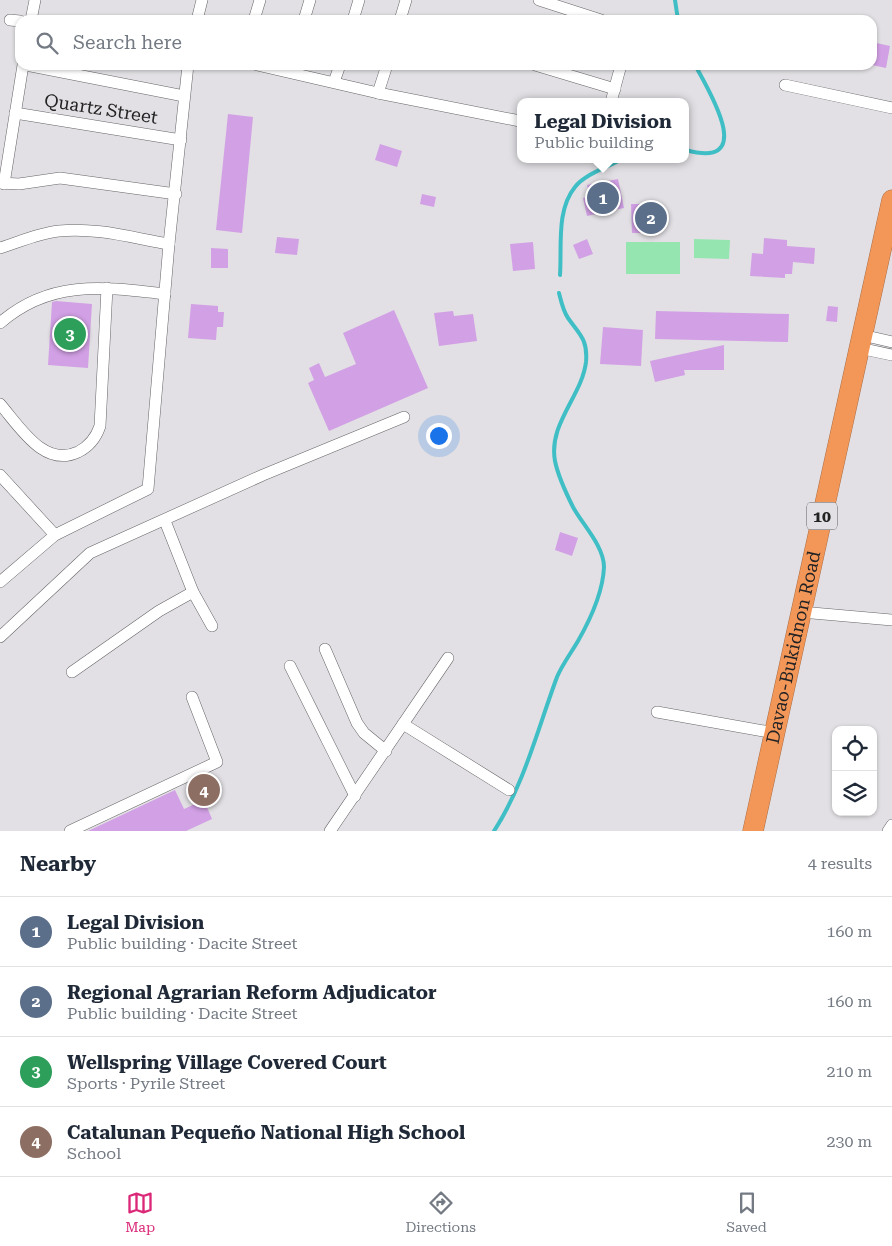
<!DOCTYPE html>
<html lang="en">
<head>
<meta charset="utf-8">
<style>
	body { margin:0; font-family:"Roboto Serif",serif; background:#f6f6f7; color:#1f2937 }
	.controls { position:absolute; right:15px; bottom:15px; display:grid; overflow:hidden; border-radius:10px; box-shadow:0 1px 4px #0004 }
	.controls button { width:45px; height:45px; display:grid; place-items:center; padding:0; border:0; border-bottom:1px solid #e0e1e3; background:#fff; color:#1f2937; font:25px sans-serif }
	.you { position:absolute; left:438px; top:435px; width:18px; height:18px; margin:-12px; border:4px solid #fff; border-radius:50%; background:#1a73e8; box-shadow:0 0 0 8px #1a73e833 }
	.badge { display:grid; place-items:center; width:32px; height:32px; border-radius:50%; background:#db2777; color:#fff; font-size:16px; font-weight:700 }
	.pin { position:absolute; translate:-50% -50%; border:2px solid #fff; box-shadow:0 1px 5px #0006 }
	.popup { position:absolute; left:517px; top:98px; width:172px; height:65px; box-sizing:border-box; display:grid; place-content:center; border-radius:10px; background:#fff; filter:drop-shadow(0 1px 4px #0005); font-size:16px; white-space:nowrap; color:#747a83 }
	.popup b { font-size:19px; color:#1f2937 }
	.popup::after { content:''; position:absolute; left:50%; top:100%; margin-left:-10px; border:10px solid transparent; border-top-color:#fff }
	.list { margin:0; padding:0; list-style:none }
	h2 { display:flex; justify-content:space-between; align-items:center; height:65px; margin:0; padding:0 20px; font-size:21px }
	h2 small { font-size:16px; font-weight:400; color:#747a83 }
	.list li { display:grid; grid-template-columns:32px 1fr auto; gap:15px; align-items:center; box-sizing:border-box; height:70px; padding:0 20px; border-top:1px solid #e0e1e3 }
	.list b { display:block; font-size:19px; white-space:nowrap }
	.list p { margin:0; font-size:16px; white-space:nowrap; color:#747a83 }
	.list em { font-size:16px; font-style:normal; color:#747a83 }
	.icon { flex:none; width:28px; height:28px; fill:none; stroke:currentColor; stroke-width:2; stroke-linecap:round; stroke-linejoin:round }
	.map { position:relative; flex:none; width:892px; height:831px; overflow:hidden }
	.search { position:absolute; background:#fff; box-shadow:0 1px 4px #0004; left:15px; right:15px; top:15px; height:55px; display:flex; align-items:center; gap:12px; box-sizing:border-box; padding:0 18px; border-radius:15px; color:#747a83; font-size:19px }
	.sheet { height:345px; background:#fff }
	nav { display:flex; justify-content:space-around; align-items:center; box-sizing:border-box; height:70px; border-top:1px solid #e0e1e3; background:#fff; font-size:14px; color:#747a83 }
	nav a { display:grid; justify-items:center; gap:2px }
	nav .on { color:#db2777 }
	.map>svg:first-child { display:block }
	.green { fill:#95e5b1 }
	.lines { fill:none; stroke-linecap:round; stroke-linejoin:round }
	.stream { stroke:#3fbfc5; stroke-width:4 }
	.building { fill:#d2a0e5 }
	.street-casing { stroke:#666467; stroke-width:12 }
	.highway-casing { stroke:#ab6e46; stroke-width:21 }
	.street { stroke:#fff; stroke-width:11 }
	.highway { stroke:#f39759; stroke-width:20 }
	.labels { text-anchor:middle; stroke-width:5; stroke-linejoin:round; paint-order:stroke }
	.shield { fill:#e2e0e4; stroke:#5d5c5e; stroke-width:1 }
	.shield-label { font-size:16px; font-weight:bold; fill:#242324 }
	.street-label { font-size:18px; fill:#242324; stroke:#e2e0e4 }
</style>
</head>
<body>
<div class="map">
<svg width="892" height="831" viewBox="0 0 892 831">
	<rect width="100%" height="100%" fill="#e2e0e4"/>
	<g class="green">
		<path d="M 694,239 L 730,240 L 729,259 L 694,258 Z"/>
		<rect x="626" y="242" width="54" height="32"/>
	</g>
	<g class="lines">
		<g class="stream">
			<path d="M 675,0 L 678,20"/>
			<path d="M 686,150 C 757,170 710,92 695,65"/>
			<path d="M 560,275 C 562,247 556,210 575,187 C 585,174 608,167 622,159"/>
			<path d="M 494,831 C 524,785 538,728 557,677 C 562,665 571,653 578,641 C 590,620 603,591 604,567 C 604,546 582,524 573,507 C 566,493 558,476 555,461 C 548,424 582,396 586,362 C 588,339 579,334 568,318 C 563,311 561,301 559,293"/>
		</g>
	</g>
	<g class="building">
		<path d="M 872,42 L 890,46 L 886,68 L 872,65 Z"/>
		<path d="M 228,114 L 253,117 L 242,233 L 216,230 Z"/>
		<path d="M 380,144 L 402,151 L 397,167 L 375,160 Z"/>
		<path d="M 618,179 L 624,208 L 587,216 L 583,198 L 590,197 L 587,185 Z"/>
		<path d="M 422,194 L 436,197 L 434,207 L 420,204 Z"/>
		<path d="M 631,204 L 660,204 L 661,233 L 632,233 Z"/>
		<path d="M 277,237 L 299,239 L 297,255 L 275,253 Z"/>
		<path d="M 764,238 L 787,240 L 787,246 L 815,248 L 814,264 L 793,262 L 792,274 L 785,274 L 785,278 L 750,276 L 752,253 L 763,254 Z"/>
		<path d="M 587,239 L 593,254 L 579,259 L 573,245 Z"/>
		<path d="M 533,242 L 535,269 L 513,271 L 510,244 Z"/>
		<path d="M 211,248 L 228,249 L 228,268 L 211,268 Z"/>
		<path d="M 56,301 L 92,304 L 88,368 L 48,365 L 52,302 Z"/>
		<path d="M 191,304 L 218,306 L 218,312 L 224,312 L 223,327 L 217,327 L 216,340 L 188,338 Z"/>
		<path d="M 828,306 L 838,307 L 837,322 L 826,321 Z"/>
		<path d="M 394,310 L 428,388 L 329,431 L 308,383 L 314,380 L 309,368 L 319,363 L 325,377 L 356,364 L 343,333 Z"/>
		<path d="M 453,311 L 454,316 L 473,314 L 477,341 L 439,346 L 434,313 Z"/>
		<path d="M 656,311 L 789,314 L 788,342 L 655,339 Z"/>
		<path d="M 603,327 L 643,330 L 641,366 L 600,364 Z"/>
		<path d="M 724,345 L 724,370 L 684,370 L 685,375 L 655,382 L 650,361 Z"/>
		<path d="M 560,532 L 578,538 L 572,556 L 555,550 Z"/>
		<path d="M 175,790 L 184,809 L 204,800 L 212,819 L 186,831 L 88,831 Z"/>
	</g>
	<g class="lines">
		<defs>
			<g id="street">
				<path d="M 539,0 L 601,20"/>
				<path d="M 10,20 L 20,21"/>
				<path d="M 31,20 L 35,0"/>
				<path d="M 197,20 L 202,0"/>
				<path d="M 254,20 L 260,0"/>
				<path d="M 304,20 L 310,0"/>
				<path d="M 353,20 L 359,0"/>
				<path d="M 400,20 L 406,0"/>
				<path d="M 26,65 L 184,96"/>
				<path d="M 257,65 L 378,93 L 520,121"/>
				<path d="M 535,65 L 615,89"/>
				<path d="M 334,82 L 340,65"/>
				<path d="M 785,85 L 892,108"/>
				<path d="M 378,93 L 387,65"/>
				<path d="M 611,102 L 621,65"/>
				<path d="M 15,113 L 181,140"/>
				<path d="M 0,183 L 19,184 L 60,178 L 176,194"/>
				<path d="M 4,184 L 23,65"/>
				<path d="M 0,248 C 19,242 39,233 59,231 C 96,227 133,238 169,244"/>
				<path d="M 0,323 C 50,279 104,287 165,294"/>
				<path d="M 862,335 L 892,342"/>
				<path d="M 859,348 L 892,355"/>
				<path d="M 0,404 C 20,427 44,468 78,452 C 90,446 96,438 100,426 L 107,288"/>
				<path d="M 0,475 L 55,535"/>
				<path d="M 165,521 L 193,592 L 212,626"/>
				<path d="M 0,582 L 55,535 L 148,489 L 169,244 L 188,65"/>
				<path d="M 801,612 L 892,620"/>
				<path d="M 0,637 L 90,553 L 263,475 L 404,417"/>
				<path d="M 325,649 L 357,723 L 364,733 L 386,751"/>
				<path d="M 290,666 L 355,796"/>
				<path d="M 72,672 L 159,611 L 193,592"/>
				<path d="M 657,712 L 775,733"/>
				<path d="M 403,724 L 509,790"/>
				<path d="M 70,831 L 217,762 L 192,697"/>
				<path d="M 330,831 L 448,658"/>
				<path d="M 888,831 L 892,825"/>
			</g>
			<g id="highway">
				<path id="s1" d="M 753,831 L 892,200"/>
			</g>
		</defs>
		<use href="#street" class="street-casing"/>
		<use href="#highway" class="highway-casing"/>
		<use href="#street" class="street"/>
		<use href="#highway" class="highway"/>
	</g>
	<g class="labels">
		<rect class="shield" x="807" y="502.5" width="30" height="27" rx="4"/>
		<g class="shield-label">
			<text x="822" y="522">10</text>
		</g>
		<g class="street-label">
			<text transform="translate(101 109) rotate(9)" y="6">Quartz Street</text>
			<text dy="6" stroke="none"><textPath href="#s1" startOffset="188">Davao-Bukidnon Road</textPath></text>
		</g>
	</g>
</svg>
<div class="controls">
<button><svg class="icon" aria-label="locate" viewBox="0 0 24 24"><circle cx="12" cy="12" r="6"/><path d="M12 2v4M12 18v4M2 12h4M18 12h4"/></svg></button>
<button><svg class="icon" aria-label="layers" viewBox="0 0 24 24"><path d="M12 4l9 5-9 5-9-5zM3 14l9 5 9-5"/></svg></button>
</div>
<div class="you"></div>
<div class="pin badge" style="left:603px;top:198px;background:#5c6f8a">1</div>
<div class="popup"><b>Legal Division</b>Public building</div>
<div class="pin badge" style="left:651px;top:218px;background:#5c6f8a">2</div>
<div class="pin badge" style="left:70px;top:334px;background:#2e9e5b">3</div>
<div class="pin badge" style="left:204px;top:790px;background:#8d6e63">4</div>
<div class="search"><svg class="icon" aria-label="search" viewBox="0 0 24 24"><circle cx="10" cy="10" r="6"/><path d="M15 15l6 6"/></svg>Search here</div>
</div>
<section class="sheet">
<h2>Nearby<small>4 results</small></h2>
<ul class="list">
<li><span class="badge" style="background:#5c6f8a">1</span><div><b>Legal Division</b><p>Public building · Dacite Street</p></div><em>160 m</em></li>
<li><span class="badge" style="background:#5c6f8a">2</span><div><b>Regional Agrarian Reform Adjudicator</b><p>Public building · Dacite Street</p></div><em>160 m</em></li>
<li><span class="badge" style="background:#2e9e5b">3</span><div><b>Wellspring Village Covered Court</b><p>Sports · Pyrile Street</p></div><em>210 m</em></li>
<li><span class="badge" style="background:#8d6e63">4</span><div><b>Catalunan Pequeño National High School</b><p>School</p></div><em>230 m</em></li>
</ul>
</section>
<nav>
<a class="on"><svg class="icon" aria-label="map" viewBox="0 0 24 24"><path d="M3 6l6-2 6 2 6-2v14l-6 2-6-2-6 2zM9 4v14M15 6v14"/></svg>Map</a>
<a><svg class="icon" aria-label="directions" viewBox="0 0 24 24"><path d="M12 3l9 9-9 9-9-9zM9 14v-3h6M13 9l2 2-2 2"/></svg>Directions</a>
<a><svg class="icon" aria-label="saved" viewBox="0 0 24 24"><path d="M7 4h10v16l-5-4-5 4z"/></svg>Saved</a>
</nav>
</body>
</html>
